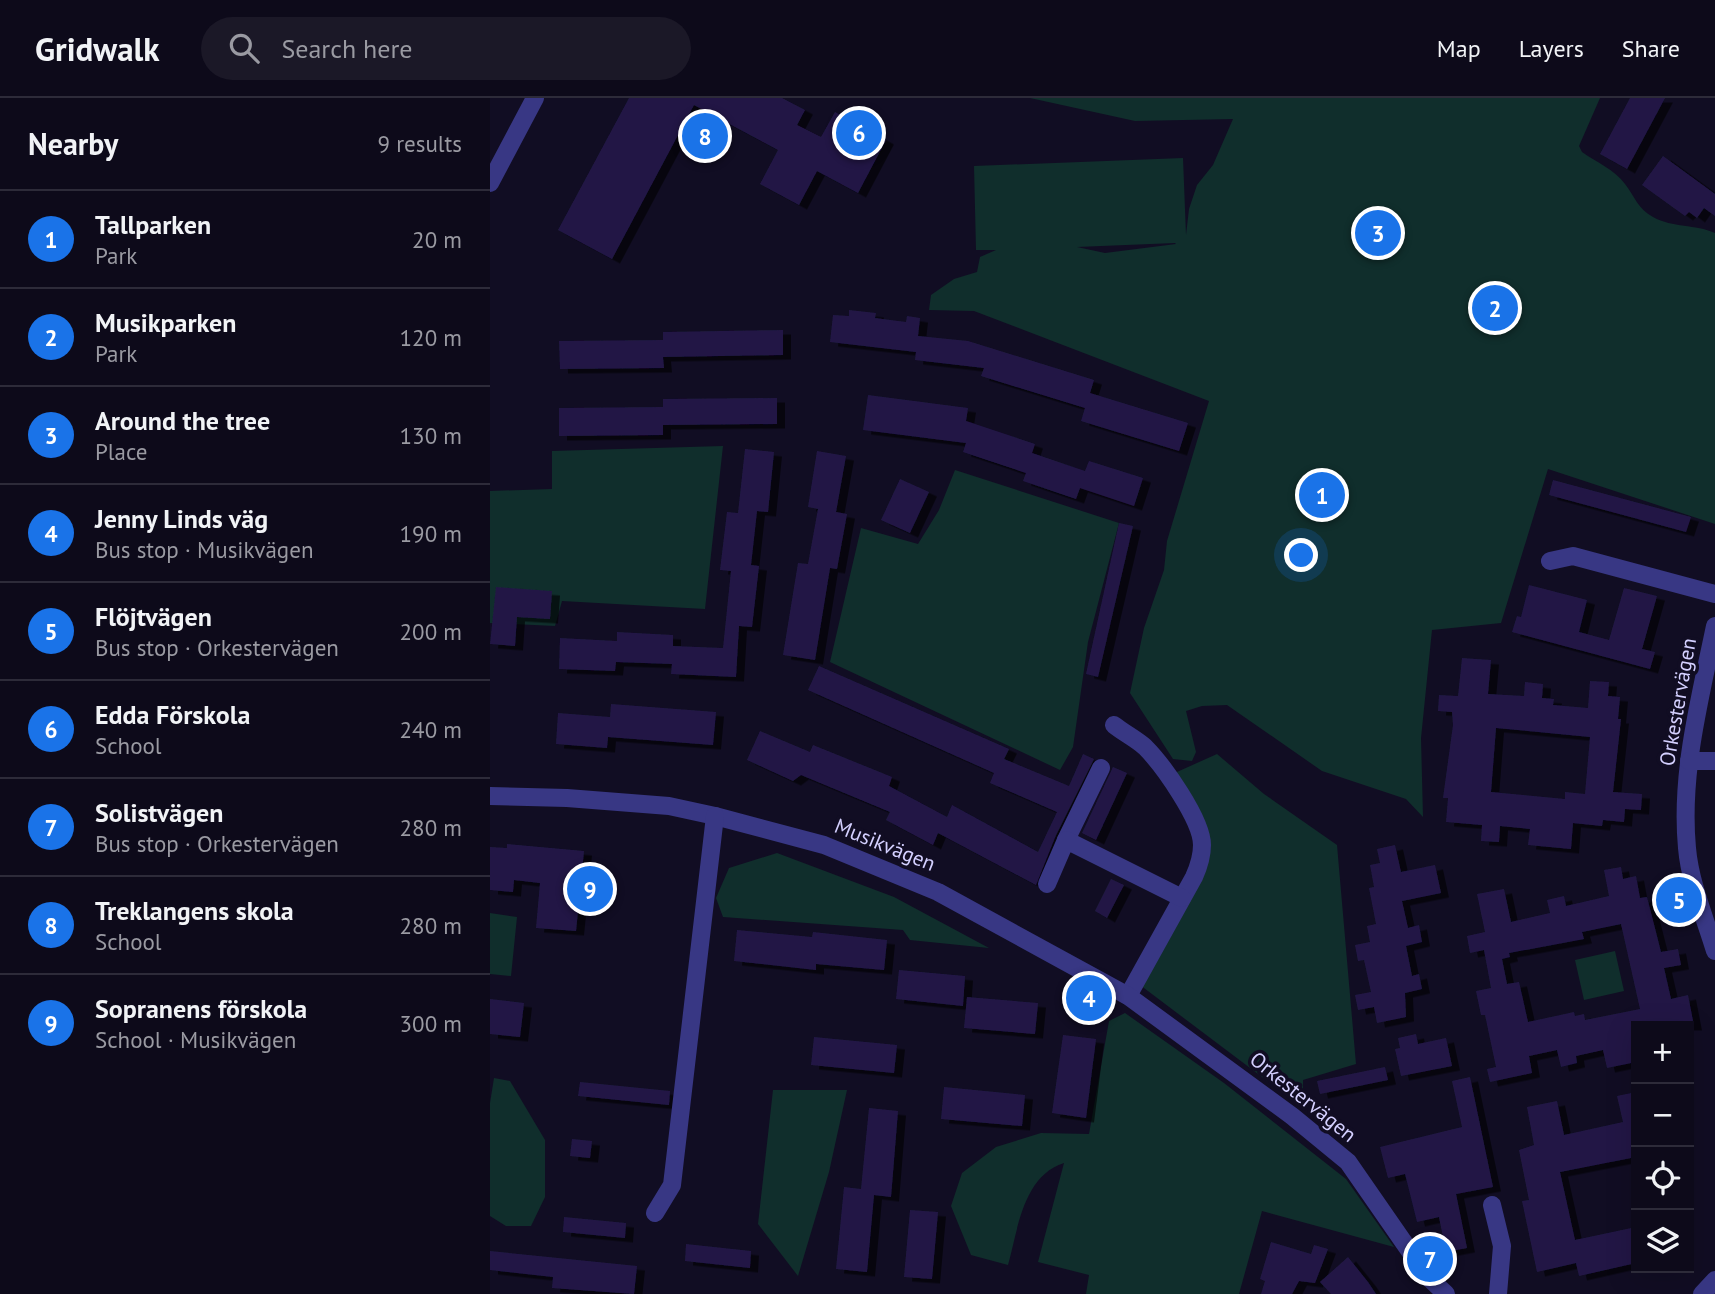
<!DOCTYPE html>
<html lang="en">
<head>
<meta charset="utf-8">
<style>
	body { margin:0; font-family:"PT Sans",sans-serif; background:#1b1827; color:#f1f3f6 }
	.controls { position:absolute; right:21px; bottom:21px; display:grid; overflow:hidden; border-radius:0px; box-shadow:0 7px 28px #0002 }
	.controls button { width:63px; height:63px; display:grid; place-items:center; padding:0; border:0; border-bottom:2px solid #2d2b39; background:#0d0a1a; color:#f1f3f6; font:35px sans-serif }
	.you { position:absolute; left:812px; top:458px; width:24px; height:24px; margin:-18px; border:5px solid #fff; border-radius:50%; background:#1a73e8; box-shadow:0 0 0 10px #1a73e833 }
	.badge { display:grid; place-items:center; width:46px; height:46px; border-radius:50%; background:#1a73e8; color:#fff; font-size:23px; font-weight:700 }
	.pin { position:absolute; translate:-50% -50%; border:4px solid #fff; box-shadow:0 2px 7px #0006 }
	.list { margin:0; padding:0; list-style:none }
	h2 { display:flex; justify-content:space-between; align-items:center; height:91px; margin:0; padding:0 28px; font-size:30px }
	h2 small { font-size:23px; font-weight:400; color:#9a9aa2 }
	.list li { display:grid; grid-template-columns:46px 1fr auto; gap:21px; align-items:center; box-sizing:border-box; height:98px; padding:0 28px; border-top:2px solid #2d2b39 }
	.list b { display:block; font-size:26px; white-space:nowrap }
	.list p { margin:0; font-size:23px; white-space:nowrap; color:#9a9aa2 }
	.list em { font-size:23px; font-style:normal; color:#9a9aa2 }
	.icon { flex:none; width:38px; height:38px; fill:none; stroke:currentColor; stroke-width:2; stroke-linecap:round; stroke-linejoin:round }
	.map { position:relative; flex:none; width:1225px; height:1196px; overflow:hidden }
	header { display:flex; align-items:center; gap:42px; box-sizing:border-box; height:98px; padding:0 35px; background:#0d0a1a; border-bottom:2px solid #2d2b39 }
	header strong { font-size:33px }
	nav { display:flex; gap:38px; margin-inline-start:auto; font-size:24px }
	.search { width:490px; height:63px; background:#1b1827; display:flex; align-items:center; gap:18px; box-sizing:border-box; padding:0 24px; border-radius:38px; color:#9a9aa2; font-size:26px }
	main { display:flex }
	aside { flex:1; background:#0d0a1a }
	.map>svg:first-child { display:block }
	.green { fill:#102e2c; fill-rule:evenodd }
	.building { fill:#211945; fill-rule:evenodd; filter:url(#shadow) }
	.lines { fill:none; stroke-linecap:round; stroke-linejoin:round }
	.street { stroke:#383784; stroke-width:18 }
	.labels { text-anchor:middle; stroke-width:7; stroke-linejoin:round; paint-order:stroke }
	.street-label { font-size:21px; fill:#d4d0ff; stroke:#110d23 }
</style>
</head>
<body>
<header>
<strong>Gridwalk</strong>
<div class="search"><svg class="icon" aria-label="search" viewBox="0 0 24 24"><circle cx="10" cy="10" r="6"/><path d="M15 15l6 6"/></svg>Search here</div>
<nav><a>Map</a><a>Layers</a><a>Share</a></nav>
</header>
<main>
<aside>
<h2>Nearby<small>9 results</small></h2>
<ul class="list">
<li><span class="badge">1</span><div><b>Tallparken</b><p>Park</p></div><em>20 m</em></li>
<li><span class="badge">2</span><div><b>Musikparken</b><p>Park</p></div><em>120 m</em></li>
<li><span class="badge">3</span><div><b>Around the tree</b><p>Place</p></div><em>130 m</em></li>
<li><span class="badge">4</span><div><b>Jenny Linds väg</b><p>Bus stop · Musikvägen</p></div><em>190 m</em></li>
<li><span class="badge">5</span><div><b>Flöjtvägen</b><p>Bus stop · Orkestervägen</p></div><em>200 m</em></li>
<li><span class="badge">6</span><div><b>Edda Förskola</b><p>School</p></div><em>240 m</em></li>
<li><span class="badge">7</span><div><b>Solistvägen</b><p>Bus stop · Orkestervägen</p></div><em>280 m</em></li>
<li><span class="badge">8</span><div><b>Treklangens skola</b><p>School</p></div><em>280 m</em></li>
<li><span class="badge">9</span><div><b>Sopranens förskola</b><p>School · Musikvägen</p></div><em>300 m</em></li>
</ul>
</aside>
<div class="map">
<svg width="1225" height="1196" viewBox="0 0 1225 1196">
	<defs>
		<filter id="shadow"><feDropShadow dx="8" dy="4.5" stdDeviation="0" flood-color="#0009"/></filter>
	</defs>
	<rect width="100%" height="100%" fill="#110d23"/>
	<g class="green">
		<path d="M 540,0 L 1110,0 L 1089,48 L 1092,54 C 1106,64 1125,72 1135,86 C 1145,99 1148,111 1163,119 C 1183,130 1205,126 1225,135 L 1225,426 L 1058,371 L 1011,525 L 942,532 L 931,640 L 933,719 L 916,701 L 832,673 L 737,607 L 712,608 L 696,613 L 706,654 L 702,663 L 683,661 L 640,595 L 654,530 L 674,472 L 677,443 L 719,303 L 484,213 L 439,212 L 441,197 L 464,181 L 487,174 L 490,159 L 506,152 L 486,152 L 484,68 L 693,60 L 696,137 L 699,111 L 707,87 L 723,67 L 743,21 L 645,23 ZM 686,146 L 615,155 L 587,149 L 685,145 Z"/>
		<path d="M 233,348 L 215,511 L 72,503 L 65,528 L 0,525 L 0,393 L 62,391 L 62,353 Z"/>
		<path d="M 465,372 L 629,425 L 598,544 L 583,649 L 570,672 L 340,564 L 371,430 L 428,446 L 449,412 Z"/>
		<path d="M 727,656 L 774,696 L 847,747 L 866,966 L 813,982 L 813,1010 L 646,884 L 712,746 L 678,678 Z"/>
		<path d="M 287,755 L 404,799 L 499,850 L 420,842 L 413,832 L 233,819 L 226,800 L 239,770 Z"/>
		<path d="M 0,815 L 27,819 L 21,878 L 0,876 Z"/>
		<path d="M 1125,853 L 1134,893 L 1094,902 L 1085,862 Z"/>
		<path d="M 635,915 L 734,985 L 856,1081 L 904,1149 L 772,1113 L 749,1196 L 596,1196 L 599,1177 L 548,1164 L 574,1065 C 533,1078 528,1131 518,1167 L 481,1157 L 461,1108 L 472,1075 L 506,1049 L 551,1035 L 599,1036 L 619,923 Z"/>
		<path d="M 4,980 L 20,983 L 55,1042 L 55,1099 L 41,1128 L 16,1128 L 0,1118 L 0,1005 Z"/>
		<path d="M 283,992 L 357,992 L 339,1074 L 308,1178 L 268,1126 Z"/>
	</g>
	<g class="building">
		<path d="M 139,0 L 292,0 L 315,12 L 307,27 L 331,39 L 345,14 L 396,42 L 368,95 L 327,73 L 309,107 L 270,86 L 288,52 L 204,7 L 122,161 L 68,132 Z"/>
		<path d="M 1140,0 L 1175,0 L 1137,71 L 1110,56 Z"/>
		<path d="M 1173,58 L 1225,96 L 1225,118 L 1214,110 L 1207,120 L 1199,114 L 1195,118 L 1152,87 Z"/>
		<path d="M 359,212 L 386,215 L 385,220 L 416,224 L 417,218 L 430,220 L 428,238 L 478,243 L 604,282 L 600,295 L 698,325 L 689,353 L 591,323 L 595,310 L 491,278 L 494,270 L 425,262 L 426,254 L 340,244 L 343,217 L 359,218 Z"/>
		<path d="M 293,232 L 293,257 L 173,259 L 174,270 L 70,271 L 69,243 L 173,242 L 173,234 Z"/>
		<path d="M 378,297 L 478,310 L 476,323 L 545,346 L 542,355 L 595,373 L 599,363 L 653,380 L 644,408 L 590,390 L 586,401 L 533,383 L 536,375 L 473,354 L 476,345 L 373,332 Z"/>
		<path d="M 287,300 L 287,326 L 173,327 L 173,337 L 69,338 L 69,310 L 173,309 L 173,301 Z"/>
		<path d="M 255,351 L 284,354 L 278,414 L 267,413 L 261,467 L 269,468 L 262,529 L 249,528 L 246,579 L 181,576 L 182,566 L 126,564 L 125,573 L 69,571 L 70,540 L 127,543 L 127,534 L 183,537 L 183,548 L 233,550 L 241,473 L 230,472 L 237,414 L 248,415 Z"/>
		<path d="M 327,353 L 356,358 L 346,414 L 357,416 L 347,471 L 340,470 L 325,562 L 293,557 L 308,465 L 318,466 L 328,411 L 318,409 Z"/>
		<path d="M 410,381 L 439,394 L 420,435 L 391,422 Z"/>
		<path d="M 1063,382 L 1201,419 L 1196,434 L 1059,397 Z"/>
		<path d="M 629,425 L 643,428 L 608,579 L 596,576 Z"/>
		<path d="M 1039,487 L 1097,502 L 1089,534 L 1119,542 L 1134,490 L 1167,498 L 1152,551 L 1165,554 L 1160,571 L 1022,534 L 1027,518 L 1031,519 Z"/>
		<path d="M 6,489 L 62,493 L 60,521 L 27,519 L 25,548 L 0,546 Z"/>
		<path d="M 972,560 L 1001,562 L 998,596 L 1034,598 L 1035,584 L 1053,586 L 1052,600 L 1064,601 L 1063,607 L 1098,610 L 1100,583 L 1119,584 L 1118,598 L 1130,599 L 1128,621 L 1131,621 L 1123,694 L 1152,696 L 1151,712 L 1135,711 L 1134,724 L 1113,722 L 1112,728 L 1083,725 L 1081,751 L 1038,747 L 1040,731 L 1010,728 L 1009,744 L 991,743 L 992,727 L 956,724 L 958,700 L 953,700 L 963,627 L 962,614 L 948,613 L 949,597 L 968,598 ZM 1006,630 L 1100,639 L 1095,696 L 1075,694 L 1075,701 L 1001,694 Z"/>
		<path d="M 329,568 L 519,651 L 514,661 L 579,688 L 593,656 L 604,661 L 566,737 L 546,787 L 448,735 L 443,747 L 396,722 L 400,714 L 311,677 L 303,683 L 257,662 L 270,633 L 320,654 L 323,647 L 402,679 L 399,688 L 457,719 L 462,707 L 548,754 L 567,714 L 500,685 L 504,675 L 318,592 Z"/>
		<path d="M 121,606 L 226,614 L 223,647 L 118,639 L 117,650 L 66,646 L 68,615 L 120,619 Z"/>
		<path d="M 623,669 L 637,675 L 606,742 L 592,735 Z"/>
		<path d="M 17,746 L 94,753 L 86,833 L 46,830 L 50,785 L 24,782 L 23,794 L 0,792 L 0,749 L 17,750 Z"/>
		<path d="M 905,747 L 911,774 L 945,767 L 951,795 L 912,803 L 918,830 L 929,827 L 932,844 L 916,848 L 922,878 L 929,876 L 932,891 L 915,895 L 916,919 L 887,925 L 884,909 L 868,912 L 865,897 L 881,894 L 874,862 L 868,863 L 865,847 L 880,844 L 877,828 L 886,826 L 879,790 L 884,789 L 880,767 L 890,765 L 887,751 Z"/>
		<path d="M 1131,769 L 1133,781 L 1146,778 L 1150,800 L 1157,799 L 1171,854 L 1188,851 L 1191,867 L 1174,870 L 1181,901 L 1198,897 L 1204,928 L 1146,928 L 1146,964 L 1117,970 L 1113,952 L 1086,958 L 1087,965 L 1071,969 L 1067,952 L 1039,958 L 1042,975 L 1000,984 L 997,971 L 1006,969 L 995,917 L 991,917 L 986,893 L 1001,890 L 994,852 L 980,855 L 977,838 L 995,834 L 987,796 L 1014,791 L 1021,824 L 1060,815 L 1057,802 L 1074,798 L 1076,808 L 1119,798 L 1114,772 ZM 1131,826 L 1150,911 L 1095,922 L 1094,916 L 1085,918 L 1084,914 L 1038,924 L 1029,884 L 1017,886 L 1012,861 L 1020,859 L 1019,855 L 1094,841 L 1092,834 Z"/>
		<path d="M 621,781 L 634,787 L 617,820 L 605,813 Z"/>
		<path d="M 247,832 L 322,839 L 323,834 L 397,842 L 394,872 L 326,866 L 326,872 L 244,863 Z"/>
		<path d="M 409,872 L 475,878 L 473,908 L 406,901 Z"/>
		<path d="M 477,899 L 548,905 L 545,936 L 474,930 Z"/>
		<path d="M 0,901 L 34,905 L 30,939 L 0,936 Z"/>
		<path d="M 926,936 L 928,946 L 956,940 L 962,968 L 911,978 L 905,951 L 910,950 L 908,940 Z"/>
		<path d="M 573,937 L 606,941 L 596,1020 L 562,1015 Z"/>
		<path d="M 324,939 L 407,947 L 404,975 L 321,967 Z"/>
		<path d="M 895,969 L 898,982 L 830,996 L 827,983 Z"/>
		<path d="M 980,979 L 1003,1089 L 966,1096 L 977,1150 L 956,1154 L 949,1119 L 927,1124 L 915,1076 L 898,1080 L 890,1049 L 972,1029 L 962,983 Z"/>
		<path d="M 90,984 L 180,993 L 179,1007 L 88,998 Z"/>
		<path d="M 454,989 L 535,997 L 532,1028 L 451,1021 Z"/>
		<path d="M 1146,994 L 1146,1059 L 1070,1074 L 1085,1142 L 1146,1129 L 1146,1165 L 1089,1178 L 1086,1165 L 1047,1174 L 1032,1103 L 1039,1102 L 1029,1052 L 1044,1047 L 1037,1009 L 1067,1003 L 1074,1037 L 1133,1024 L 1127,998 Z"/>
		<path d="M 379,1010 L 408,1013 L 401,1099 L 384,1097 L 377,1174 L 346,1171 L 354,1089 L 371,1091 Z"/>
		<path d="M 82,1041 L 102,1043 L 100,1060 L 80,1058 Z"/>
		<path d="M 420,1112 L 448,1114 L 442,1181 L 414,1179 Z"/>
		<path d="M 74,1119 L 136,1125 L 135,1140 L 73,1134 Z"/>
		<path d="M 781,1144 L 821,1156 L 824,1147 L 838,1151 L 825,1185 L 809,1183 L 802,1196 L 771,1196 L 775,1183 L 770,1181 Z"/>
		<path d="M 196,1146 L 261,1153 L 260,1170 L 195,1163 Z"/>
		<path d="M 0,1153 L 147,1168 L 144,1196 L 62,1190 L 63,1179 L 0,1172 Z"/>
		<path d="M 858,1159 L 878,1184 L 886,1196 L 841,1196 L 830,1184 Z"/>
	</g>
	<g class="lines">
		<g class="street">
			<path d="M 0,85 L 45,0"/>
			<path d="M 1060,463 L 1083,458 L 1225,496"/>
			<path d="M 1225,528 C 1210,601 1190,675 1197,750 C 1200,785 1215,820 1225,853"/>
			<path d="M 624,627 C 634,635 646,641 655,649 C 673,667 712,722 712,747 C 712,759 709,768 704,779 L 638,898"/>
			<path d="M 1199,663 L 1225,663"/>
			<path d="M 0,698 L 77,700 L 179,708 L 225,718 L 334,747 L 448,794 L 638,898 L 802,1018 L 858,1064 L 937,1178 L 956,1196"/>
			<path d="M 576,742 L 611,670"/>
			<path d="M 557,786 L 576,742 L 692,800"/>
			<path d="M 1002,1107 L 1012,1148 L 1008,1196"/>
			<path d="M 165,1115 L 182,1087 L 225,718"/>
			<path d="M 1212,1196 L 1225,1182"/>
		</g>
	</g>
	<g class="labels">
		<g class="street-label">
			<text transform="translate(1188 604) rotate(-80)" y="7">Orkestervägen</text>
			<text transform="translate(395 747) rotate(22)" y="7">Musikvägen</text>
			<text transform="translate(813 999) rotate(39)" y="7">Orkestervägen</text>
		</g>
	</g>
</svg>
<div class="controls">
<button>+</button>
<button>−</button>
<button><svg class="icon" aria-label="locate" viewBox="0 0 24 24"><circle cx="12" cy="12" r="6"/><path d="M12 2v4M12 18v4M2 12h4M18 12h4"/></svg></button>
<button><svg class="icon" aria-label="layers" viewBox="0 0 24 24"><path d="M12 4l9 5-9 5-9-5zM3 14l9 5 9-5"/></svg></button>
</div>
<div class="you"></div>
<div class="pin badge" style="left:832px;top:397px">1</div>
<div class="pin badge" style="left:1005px;top:210px">2</div>
<div class="pin badge" style="left:888px;top:135px">3</div>
<div class="pin badge" style="left:599px;top:900px">4</div>
<div class="pin badge" style="left:1189px;top:802px">5</div>
<div class="pin badge" style="left:369px;top:35px">6</div>
<div class="pin badge" style="left:940px;top:1161px">7</div>
<div class="pin badge" style="left:215px;top:38px">8</div>
<div class="pin badge" style="left:100px;top:791px">9</div>
</div>
</main>
</body>
</html>
